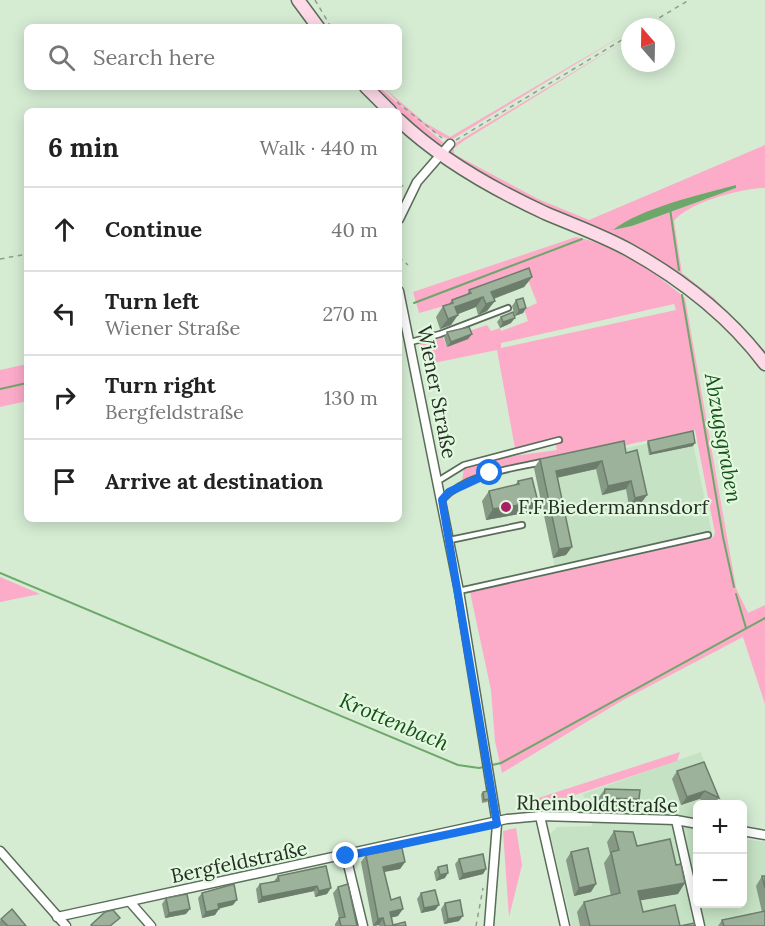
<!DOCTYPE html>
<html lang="en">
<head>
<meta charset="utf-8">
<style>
	body { margin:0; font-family:Lora,serif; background:#f6f6f6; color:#222 }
	.controls { position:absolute; right:18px; bottom:18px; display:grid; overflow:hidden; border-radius:9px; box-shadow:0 3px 15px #0003 }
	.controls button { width:54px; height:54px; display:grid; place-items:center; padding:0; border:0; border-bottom:2px solid #e0e0e0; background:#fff; color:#222; font:30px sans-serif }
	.compass { position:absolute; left:621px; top:18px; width:54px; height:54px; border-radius:50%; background:#fff; box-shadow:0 3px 15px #0003; rotate:340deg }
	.stop { position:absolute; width:18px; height:18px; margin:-14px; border:4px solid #1a73e8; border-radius:50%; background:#fff }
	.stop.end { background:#1a73e8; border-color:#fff; box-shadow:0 2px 6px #0008 }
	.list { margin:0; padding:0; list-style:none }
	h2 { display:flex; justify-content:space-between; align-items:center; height:78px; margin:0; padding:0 24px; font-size:26px }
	h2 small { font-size:20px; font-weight:400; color:#767676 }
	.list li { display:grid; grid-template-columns:39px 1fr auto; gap:18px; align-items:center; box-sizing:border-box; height:84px; padding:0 24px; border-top:2px solid #e0e0e0 }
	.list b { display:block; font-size:22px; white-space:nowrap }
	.list p { margin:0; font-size:20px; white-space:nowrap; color:#767676 }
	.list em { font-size:20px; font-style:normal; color:#767676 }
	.icon { flex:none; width:33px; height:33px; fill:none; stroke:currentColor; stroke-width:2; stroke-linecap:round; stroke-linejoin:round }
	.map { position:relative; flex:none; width:765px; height:926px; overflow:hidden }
	.search { position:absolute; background:#fff; box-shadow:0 3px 15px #0003; left:24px; top:24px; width:378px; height:66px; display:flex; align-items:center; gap:15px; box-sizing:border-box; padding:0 21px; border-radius:9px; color:#767676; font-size:22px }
	.panel { position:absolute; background:#fff; box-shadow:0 3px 15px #0003; left:24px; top:108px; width:378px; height:414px; border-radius:9px }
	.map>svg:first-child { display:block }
	.built { fill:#c6e2c4 }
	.green { fill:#fcabc9; fill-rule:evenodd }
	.water { fill:#6da76a }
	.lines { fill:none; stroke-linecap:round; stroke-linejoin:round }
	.stream { stroke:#6da76a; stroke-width:2 }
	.service-casing { stroke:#596d58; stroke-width:8 }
	.minor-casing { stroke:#596d58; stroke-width:11 }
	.secondary-casing { stroke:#596d58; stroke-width:15 }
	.path { stroke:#8d9f8c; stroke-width:1.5; stroke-dasharray:4.5 4.5; stroke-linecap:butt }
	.service { stroke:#fff; stroke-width:4.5 }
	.minor { stroke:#fff; stroke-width:8 }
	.secondary { stroke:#fedae8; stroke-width:12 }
	.wall { fill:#869985 }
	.shaded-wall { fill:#6d7d6c }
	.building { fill:#9cb29b; stroke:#6d7d6c; stroke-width:1.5 }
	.route { stroke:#1a73e8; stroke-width:8 }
	.poi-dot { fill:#a92065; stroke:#e2f9e0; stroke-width:2 }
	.labels { text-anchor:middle; stroke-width:4.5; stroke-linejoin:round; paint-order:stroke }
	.street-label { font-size:20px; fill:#252e24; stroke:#e2f9e0 }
	.poi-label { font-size:20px; fill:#252e24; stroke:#e2f9e0; text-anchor:start }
	.water-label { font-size:21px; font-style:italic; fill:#155116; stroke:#e2f9e0 }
</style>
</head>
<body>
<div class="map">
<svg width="765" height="926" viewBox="0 0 765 926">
	<rect width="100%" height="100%" fill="#d5ecd3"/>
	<g class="built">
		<path d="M 691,434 L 713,538 L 556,573 L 534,468 Z"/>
		<path d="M 701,752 L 718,804 L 698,804 L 698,904 L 742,904 L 743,839 L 765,842 L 765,926 L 572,926 L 550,834 L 557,827 L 592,826 L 583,794 Z"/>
	</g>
	<g class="green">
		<path d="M 630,31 L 451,140 C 426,132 401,105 383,87 L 424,122 L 450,137 Z"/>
		<path d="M 630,38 L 465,140 L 454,148 L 454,154 L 538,199 L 589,220 L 765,145 L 765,188 C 742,188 687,203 674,221 L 682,273 L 714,298 L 765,351 L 765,357 L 704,295 L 494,183 L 451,155 L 450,149 L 454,144 ZM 736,185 L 736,188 L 632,226 L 613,230 L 691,197 Z"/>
		<path d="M 372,87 L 379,87 L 445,144 L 440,146 L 421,134 Z"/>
		<path d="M 576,237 C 617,245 654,272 685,298 L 736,588 L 748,613 L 765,605 L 765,704 L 743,637 L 623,700 L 502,773 L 495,741 L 491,690 L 470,592 L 713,538 L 715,533 L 695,430 L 462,481 L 464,468 L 507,457 L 557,450 L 555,440 L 515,448 L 497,350 L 424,365 L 420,343 L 443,337 L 447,347 L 466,332 L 487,325 L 491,331 L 500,328 L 501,331 L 528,321 L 524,309 L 537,303 L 527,277 L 462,301 L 419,313 L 413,292 ZM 674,304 L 676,310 L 501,348 L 501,343 Z"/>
		<path d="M 27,364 L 27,401 L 0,407 L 0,370 Z"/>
		<path d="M 0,577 L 40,594 L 0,602 Z"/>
		<path d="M 680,752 L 677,761 L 536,808 L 520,804 Z"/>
		<path d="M 516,828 L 522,865 L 509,917 L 503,831 Z"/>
	</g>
	<path class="water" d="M 736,185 L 736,188 L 632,226 L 613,230 C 639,209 701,194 736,185 Z"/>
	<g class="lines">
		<g class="stream">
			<path d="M 670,209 L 679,270"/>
			<path d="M 682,295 L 723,537 L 734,587"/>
			<path d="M 414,303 L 582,239"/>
			<path d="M 0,389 L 27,383"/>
			<path d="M 0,573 L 458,765 L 479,768 L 501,763 L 765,618"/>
			<path d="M 736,594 L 746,628"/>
		</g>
		<defs>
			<g id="service">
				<path d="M 411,342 L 440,334 L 508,308"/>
				<path d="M 438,481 L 464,465 L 559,440"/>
				<path d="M 442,500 C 466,474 509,469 542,462"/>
				<path d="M 450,540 L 522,525"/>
				<path d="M 459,591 L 708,535"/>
			</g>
			<g id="minor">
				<path d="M 399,219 L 417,182 L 450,144"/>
				<path d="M 399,291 L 459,591 L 497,824 L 489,926"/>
				<path d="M 540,816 L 565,926"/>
				<path d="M 676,820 L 700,926"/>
				<path d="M 742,831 L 765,835"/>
				<path d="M 0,851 L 66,926"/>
				<path d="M 346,856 L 363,926"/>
				<path d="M 130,902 L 151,926"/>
				<path d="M 57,917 L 507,819 L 540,816 L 676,820 L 698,824"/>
			</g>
			<g id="secondary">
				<path d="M 298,0 L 318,27"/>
				<path d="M 366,87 L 390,111"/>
				<path d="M 399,120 C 441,160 493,189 545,213 C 573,225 602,235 629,250 C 681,279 729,316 765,364"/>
			</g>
		</defs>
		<use href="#service" class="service-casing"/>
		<use href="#minor" class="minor-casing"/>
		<use href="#secondary" class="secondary-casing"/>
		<g class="path">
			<path d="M 315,0 L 331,27"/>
			<path d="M 644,27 L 689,0"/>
			<path d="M 397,102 L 442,138"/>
			<path d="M 456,140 L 630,35"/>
			<path d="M 399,185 L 407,187"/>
			<path d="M 399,257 L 408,265"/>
			<path d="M 0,259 L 27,254"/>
			<path d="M 476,926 L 483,888"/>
		</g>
		<use href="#service" class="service"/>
		<use href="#minor" class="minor"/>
		<use href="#secondary" class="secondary"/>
	</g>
	<g class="wall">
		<path d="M 532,277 L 524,287 L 494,299 L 487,311 L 478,315 L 476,307 L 458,314 L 451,325 L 440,329 L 436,317 L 443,306 L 449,304 L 452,300 L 467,295 L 469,290 Z"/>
		<path d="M 516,300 L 526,308 L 523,313 L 515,316 L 512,306 Z"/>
		<path d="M 501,317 L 511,323 L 500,328 L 497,322 Z"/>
		<path d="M 447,332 L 472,334 L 468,339 L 447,347 L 444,337 Z"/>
		<path d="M 648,441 L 693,446 L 649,455 L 647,443 Z"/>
		<path d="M 626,453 L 647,495 L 641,503 L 629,506 L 626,489 L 602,495 L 596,469 L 557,478 L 566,555 L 553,558 L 534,468 L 540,459 Z"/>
		<path d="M 518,481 L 530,512 L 486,520 L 482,501 L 489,491 L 515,485 Z"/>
		<path d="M 677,771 L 719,798 L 714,804 L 711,804 L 699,799 L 681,805 L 672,779 Z"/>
		<path d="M 605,789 L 634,807 L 599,806 L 599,797 Z"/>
		<path d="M 483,792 L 489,799 L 487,802 L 482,803 L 481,794 Z"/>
		<path d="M 614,831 L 637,846 L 678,894 L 640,900 L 643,912 L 680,926 L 695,926 L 580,926 L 577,912 L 584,902 L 611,896 L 604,863 L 610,854 L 607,842 Z"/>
		<path d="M 571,852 L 591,892 L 574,896 L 566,860 Z"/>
		<path d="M 366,855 L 405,862 L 400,869 L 384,872 L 391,900 L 398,916 L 392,917 L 393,925 L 406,926 L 379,926 L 379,925 L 373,926 L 361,862 Z"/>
		<path d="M 459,859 L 486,869 L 483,874 L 459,880 L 455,864 Z"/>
		<path d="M 326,866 L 327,894 L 315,897 L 314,891 L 258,903 L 256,889 L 260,884 L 274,881 L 278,876 Z"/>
		<path d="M 438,867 L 445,878 L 436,881 L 434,872 Z"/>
		<path d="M 762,876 L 765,876 L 765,926 L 718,926 L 722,920 L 762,912 L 756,886 Z"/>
		<path d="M 338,887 L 357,926 L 335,926 L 335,924 L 339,918 L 333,893 Z"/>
		<path d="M 202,893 L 233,905 L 219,908 L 215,915 L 202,918 L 198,898 Z"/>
		<path d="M 421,893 L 439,905 L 435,910 L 421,913 L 417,899 Z"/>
		<path d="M 166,898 L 186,914 L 165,918 L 162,904 Z"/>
		<path d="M 445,903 L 459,921 L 444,924 L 441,909 Z"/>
		<path d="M 1,919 L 26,926 L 0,926 L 0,921 Z"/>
	</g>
	<g class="shaded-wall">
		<path d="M 532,277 L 524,287 L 484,302 L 491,292 Z"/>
		<path d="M 483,297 L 476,307 L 448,318 L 455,307 Z"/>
		<path d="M 495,301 L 487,311 L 478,315 L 486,304 Z"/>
		<path d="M 526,308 L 523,313 L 515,316 L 519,310 Z"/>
		<path d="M 458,315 L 451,325 L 440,329 L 448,319 Z"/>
		<path d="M 515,318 L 511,323 L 500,328 L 503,322 Z"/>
		<path d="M 472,334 L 468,339 L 447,347 L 451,342 Z"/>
		<path d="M 695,443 L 693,446 L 649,455 L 651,453 Z"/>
		<path d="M 602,461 L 596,469 L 550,479 L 556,471 Z"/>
		<path d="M 631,481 L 626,489 L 602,495 L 608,486 Z"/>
		<path d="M 647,495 L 641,503 L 629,506 L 635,498 Z"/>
		<path d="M 538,502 L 530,512 L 486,520 L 493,509 Z"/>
		<path d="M 572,547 L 566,555 L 553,558 L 559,549 Z"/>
		<path d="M 705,791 L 699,799 L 681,805 L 687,797 Z"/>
		<path d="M 604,798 L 639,799 L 634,807 L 599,806 Z"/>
		<path d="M 405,862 L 400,869 L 378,873 L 383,867 Z"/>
		<path d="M 486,869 L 483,874 L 459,880 L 463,874 Z"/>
		<path d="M 448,873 L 445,878 L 436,881 L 440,875 Z"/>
		<path d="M 685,883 L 678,894 L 631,902 L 638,891 Z"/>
		<path d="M 596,884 L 591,892 L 574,896 L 579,888 Z"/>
		<path d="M 317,886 L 314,891 L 258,903 L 262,897 Z"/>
		<path d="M 331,888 L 327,894 L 315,897 L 319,891 Z"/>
		<path d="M 237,900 L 233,905 L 214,910 L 218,904 Z"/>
		<path d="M 439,905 L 435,910 L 421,913 L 424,908 Z"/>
		<path d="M 190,909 L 186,914 L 165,918 L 169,913 Z"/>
		<path d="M 219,909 L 215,915 L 202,918 L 206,912 Z"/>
		<path d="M 403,909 L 398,916 L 386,919 L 390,912 Z"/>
		<path d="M 463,916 L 459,921 L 444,924 L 448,919 Z"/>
		<path d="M 383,918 L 379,925 L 373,926 L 378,919 Z"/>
	</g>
	<g class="building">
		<path d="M 529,268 L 532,277 L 491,292 L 495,301 L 486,304 L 483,297 L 455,307 L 458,315 L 448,319 L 443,306 L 453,303 L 452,300 L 471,293 L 469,290 Z"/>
		<path d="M 523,298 L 526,308 L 519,310 L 516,300 Z"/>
		<path d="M 513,312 L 515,318 L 503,322 L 501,317 Z"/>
		<path d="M 469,327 L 472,334 L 451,342 L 447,332 Z"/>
		<path d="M 693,431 L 695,443 L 651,453 L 648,441 Z"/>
		<path d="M 624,441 L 626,453 L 637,450 L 647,495 L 635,498 L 631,481 L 608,486 L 602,461 L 556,471 L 572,547 L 559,549 L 540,459 Z"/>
		<path d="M 532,478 L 538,502 L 493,509 L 489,491 L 519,484 L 518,481 Z"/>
		<path d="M 704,762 L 719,798 L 705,791 L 687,797 L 677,771 Z"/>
		<path d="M 605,789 L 640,790 L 639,799 L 604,798 Z"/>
		<path d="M 488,791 L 489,799 L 484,800 L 483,792 Z"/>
		<path d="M 614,831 L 633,832 L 637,846 L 670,839 L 676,865 L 681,864 L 685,883 L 638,891 L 643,912 L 675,905 L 680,926 L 694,923 L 695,926 L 590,926 L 584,902 L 620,893 L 611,852 L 619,850 Z"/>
		<path d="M 402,848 L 405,862 L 383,867 L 391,900 L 400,897 L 403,909 L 390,912 L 393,925 L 405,922 L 406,926 L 385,926 L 383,918 L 378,919 L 366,855 Z"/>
		<path d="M 588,848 L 596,884 L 579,888 L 571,852 Z"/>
		<path d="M 483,854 L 486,869 L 463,874 L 459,859 Z"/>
		<path d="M 447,865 L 448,873 L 440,875 L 438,867 Z"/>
		<path d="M 326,866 L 331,888 L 319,891 L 317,886 L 262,897 L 260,884 L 279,881 L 278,876 Z"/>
		<path d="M 762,876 L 765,876 L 765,888 Z"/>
		<path d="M 234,884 L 237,900 L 218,904 L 219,909 L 206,912 L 202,893 Z"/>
		<path d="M 348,884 L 357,926 L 341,926 L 339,918 L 345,917 L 338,887 Z"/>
		<path d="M 435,890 L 439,905 L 424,908 L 421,893 Z"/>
		<path d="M 187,894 L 190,909 L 169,913 L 166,898 Z"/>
		<path d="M 460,900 L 463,916 L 448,919 L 445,903 Z"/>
		<path d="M 12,909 L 26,926 L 8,926 L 1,919 Z"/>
		<path d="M 113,910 L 120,918 L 110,926 L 92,926 L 91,925 L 105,912 Z"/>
		<path d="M 765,911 L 765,926 L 724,926 L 722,920 Z"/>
	</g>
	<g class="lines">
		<path class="route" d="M 346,856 L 497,824 L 442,500 L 449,492 L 490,473"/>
	</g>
	<circle class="poi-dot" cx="506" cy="507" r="6"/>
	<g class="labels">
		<g class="street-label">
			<text transform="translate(437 392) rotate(79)" y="7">Wiener Straße</text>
			<text transform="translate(597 804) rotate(1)" y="7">Rheinboldtstraße</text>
			<text transform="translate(239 862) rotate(-12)" y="7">Bergfeldstraße</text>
		</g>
		<g class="poi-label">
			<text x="518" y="514">F.F.Biedermannsdorf</text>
		</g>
		<g class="water-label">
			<text transform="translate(723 438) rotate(80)" y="7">Abzugsgraben</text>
			<text transform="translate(394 722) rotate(23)" y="7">Krottenbach</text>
		</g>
	</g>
</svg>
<div class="controls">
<button>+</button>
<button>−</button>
</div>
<svg class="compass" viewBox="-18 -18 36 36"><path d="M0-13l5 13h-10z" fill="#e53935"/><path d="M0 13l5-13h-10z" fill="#767676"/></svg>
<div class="stop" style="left:490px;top:473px"></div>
<div class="stop end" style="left:346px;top:856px"></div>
<div class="search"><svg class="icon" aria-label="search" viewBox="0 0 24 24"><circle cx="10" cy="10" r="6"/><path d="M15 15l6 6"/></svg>Search here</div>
<section class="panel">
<h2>6 min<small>Walk · 440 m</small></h2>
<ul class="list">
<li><svg class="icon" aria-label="ahead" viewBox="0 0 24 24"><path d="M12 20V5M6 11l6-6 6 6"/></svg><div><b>Continue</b></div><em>40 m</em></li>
<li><svg class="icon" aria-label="left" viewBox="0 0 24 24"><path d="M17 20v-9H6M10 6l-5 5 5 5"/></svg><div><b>Turn left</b><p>Wiener Straße</p></div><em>270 m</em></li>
<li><svg class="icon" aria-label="right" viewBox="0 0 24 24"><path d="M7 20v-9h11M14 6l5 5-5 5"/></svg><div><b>Turn right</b><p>Bergfeldstraße</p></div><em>130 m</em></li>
<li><svg class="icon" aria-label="arrive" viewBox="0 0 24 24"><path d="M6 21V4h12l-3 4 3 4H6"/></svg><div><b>Arrive at destination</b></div></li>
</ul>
</section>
</div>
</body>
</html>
